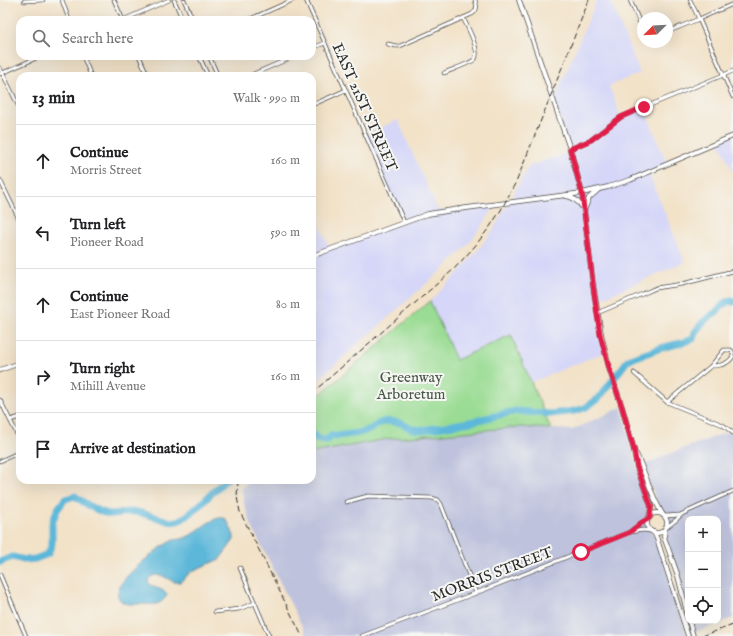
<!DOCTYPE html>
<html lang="en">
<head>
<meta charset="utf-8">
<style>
	body { margin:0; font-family:"IM FELL English",serif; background:#f6f6f6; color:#202124 }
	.controls { position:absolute; right:12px; bottom:12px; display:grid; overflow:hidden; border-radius:8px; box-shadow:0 4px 16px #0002 }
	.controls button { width:36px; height:36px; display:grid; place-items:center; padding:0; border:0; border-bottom:1px solid #e0e0e0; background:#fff; color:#202124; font:20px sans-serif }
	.compass { position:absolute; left:637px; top:12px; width:36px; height:36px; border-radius:50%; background:#fff; box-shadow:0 4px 16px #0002; rotate:246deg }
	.stop { position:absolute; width:12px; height:12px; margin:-9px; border:3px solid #e11d48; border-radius:50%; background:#fff }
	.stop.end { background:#e11d48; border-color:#fff; box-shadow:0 1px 4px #0008 }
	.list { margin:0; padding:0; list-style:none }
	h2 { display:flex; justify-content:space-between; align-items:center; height:52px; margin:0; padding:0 16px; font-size:17px }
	h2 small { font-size:13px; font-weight:400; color:#757577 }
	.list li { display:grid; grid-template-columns:26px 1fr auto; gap:12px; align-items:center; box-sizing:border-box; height:72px; padding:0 16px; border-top:1px solid #e0e0e0 }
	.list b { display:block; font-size:15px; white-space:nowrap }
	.list p { margin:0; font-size:13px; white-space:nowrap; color:#757577 }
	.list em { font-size:13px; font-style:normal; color:#757577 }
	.icon { flex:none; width:22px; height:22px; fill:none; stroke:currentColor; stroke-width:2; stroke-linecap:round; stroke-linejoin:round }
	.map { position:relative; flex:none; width:733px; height:636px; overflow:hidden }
	.search { position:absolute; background:#fff; box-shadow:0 4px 16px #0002; left:16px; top:16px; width:300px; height:44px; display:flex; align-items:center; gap:10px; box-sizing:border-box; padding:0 14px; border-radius:12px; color:#757577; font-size:15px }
	.panel { position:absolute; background:#fff; box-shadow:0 4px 16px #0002; left:16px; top:72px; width:300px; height:412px; border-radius:12px }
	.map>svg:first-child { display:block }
	.built { fill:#d6d7f8 }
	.industrial { fill:#bec2dd }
	.green { fill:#9adc93; stroke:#62845f }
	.water { fill:#5cb7d9; stroke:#447182 }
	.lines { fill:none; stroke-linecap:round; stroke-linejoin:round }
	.river { stroke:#5cb7d9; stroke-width:7 }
	.street-casing { stroke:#494643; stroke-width:4.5 }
	.secondary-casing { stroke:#494643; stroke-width:5.5 }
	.street { stroke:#fff; stroke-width:3 }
	.secondary { stroke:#fff; stroke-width:4 }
	.rail { stroke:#2b2b2b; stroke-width:1; stroke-dasharray:6 3; stroke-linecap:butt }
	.route { stroke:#e11d48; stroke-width:5 }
	.labels { text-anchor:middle; stroke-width:4; stroke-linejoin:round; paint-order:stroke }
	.street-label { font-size:15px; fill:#2b2b2b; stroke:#f6f6f2 }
	.park-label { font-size:15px; fill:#475745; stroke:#f6f6f2 }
</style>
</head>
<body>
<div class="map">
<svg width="733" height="636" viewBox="0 0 733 636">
	<rect width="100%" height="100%" fill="#f6f6f2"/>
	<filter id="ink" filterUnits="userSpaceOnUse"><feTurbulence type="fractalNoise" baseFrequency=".025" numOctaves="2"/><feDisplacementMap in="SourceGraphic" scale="8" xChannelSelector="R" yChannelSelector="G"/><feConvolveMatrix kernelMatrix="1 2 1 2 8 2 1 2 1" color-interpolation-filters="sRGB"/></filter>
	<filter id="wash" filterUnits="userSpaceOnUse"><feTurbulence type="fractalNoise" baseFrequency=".012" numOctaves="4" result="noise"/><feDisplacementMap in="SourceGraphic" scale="16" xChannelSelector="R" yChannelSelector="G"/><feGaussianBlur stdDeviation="0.9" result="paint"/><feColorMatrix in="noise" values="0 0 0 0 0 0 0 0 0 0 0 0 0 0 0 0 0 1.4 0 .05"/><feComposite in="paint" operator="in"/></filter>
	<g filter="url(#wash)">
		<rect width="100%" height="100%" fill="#f2e2c8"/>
		<g class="built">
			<path d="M 597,0 L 610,0 L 640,73 L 609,86 L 621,117 L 644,107 L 667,164 L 648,172 L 685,262 L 596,301 L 605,352 L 532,382 L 511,335 L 456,360 L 430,301 L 459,272 L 477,251 L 493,230 L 529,166 L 571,152 L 554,100 Z"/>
			<path d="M 398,120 L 438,211 L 496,204 L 483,225 L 465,248 L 442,270 L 314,383 L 312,378 L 312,209 L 330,249 L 404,222 L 365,134 Z"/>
			<path d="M 733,136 L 733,173 L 719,142 Z"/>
		</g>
		<g class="industrial">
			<path d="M 622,407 L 637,467 L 651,506 L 648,521 L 648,527 L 657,539 L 687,635 L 685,636 L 307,636 L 252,527 L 244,504 L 242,490 L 243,486 L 252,480 L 312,480 L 312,453 L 387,439 L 520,427 L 572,430 Z"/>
			<path d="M 730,431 L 733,434 L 733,618 L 693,633 L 689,621 L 718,621 L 718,519 L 688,519 L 688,616 L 678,576 L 664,537 L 667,525 L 667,519 L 663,515 L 642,466 L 666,455 Z"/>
		</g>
		<path class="green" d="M 430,301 L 456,360 L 511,335 L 551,429 L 520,427 L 387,439 L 312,453 L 312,401 Z"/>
		<path class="water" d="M 218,518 L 225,518 L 229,524 L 234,536 L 234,540 L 220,559 L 192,571 L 180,582 L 174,582 L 163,576 L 154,575 L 151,577 L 148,580 L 149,584 C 156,590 162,587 167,595 C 165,599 161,603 156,604 C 152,605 147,604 144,604 C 134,604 116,607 118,591 C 120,577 159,548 171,541 C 174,539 177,540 180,539 C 183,539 186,537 189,536 C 199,530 207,522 218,518 Z"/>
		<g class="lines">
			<g class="river">
				<path d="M 312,436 L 314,435 L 317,439 L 327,440 L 332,435 L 337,436 L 359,433 L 371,429 L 378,424 L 386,421 L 401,423 L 412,429 L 423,430 L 470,422 L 516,411 L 551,414 L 575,411 L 585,408 L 599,398 L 628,360 L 661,348 L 681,343 L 693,339 L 695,332 L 703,322 L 716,312 L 726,302 L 732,301 L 733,302"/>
				<path d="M 0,562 L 12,557 L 25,560 L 35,559 L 48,554 L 52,544 L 52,523 L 57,510 L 65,499 L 75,496 C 84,503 97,511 108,514 C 117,515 126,511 135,512 C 143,513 151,516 159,518 C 167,521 174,524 182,519 C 199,509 211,492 226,480"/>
			</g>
		</g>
	</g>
	<g filter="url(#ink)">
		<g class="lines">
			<defs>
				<g id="street">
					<path d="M 62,0 L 69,20"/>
					<path d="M 114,0 L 123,20"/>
					<path d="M 174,0 L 183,20"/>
					<path d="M 184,0 L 193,20"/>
					<path d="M 306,0 L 404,222"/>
					<path d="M 630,0 L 643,30"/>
					<path d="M 690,0 L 699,19 L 733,4"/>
					<path d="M 24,1 L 43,0"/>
					<path d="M 123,20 L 169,0"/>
					<path d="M 248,20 L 293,0"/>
					<path d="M 667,32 L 699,19 L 733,97"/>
					<path d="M 388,44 L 396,46 L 400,46 L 472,14 C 478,10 477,6 475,0"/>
					<path d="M 312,48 L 325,43"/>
					<path d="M 83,56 L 91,76"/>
					<path d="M 139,56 L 148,76"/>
					<path d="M 199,56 L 208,76"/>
					<path d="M 209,56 L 218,76"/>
					<path d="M 0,68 L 20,109"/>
					<path d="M 444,73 C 451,70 468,64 474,60 C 482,53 467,26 463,18"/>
					<path d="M 0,74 L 41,56"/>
					<path d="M 249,76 L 295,56"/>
					<path d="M 312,105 L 346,90"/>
					<path d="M 570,149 L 591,140 L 621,117 L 733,71"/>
					<path d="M 0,180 L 20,221"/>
					<path d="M 597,313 L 640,295 L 656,288 L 682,284 L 733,271"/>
					<path d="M 711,366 C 720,366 729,364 733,356"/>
					<path d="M 634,373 L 667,402 L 723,425 L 733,433"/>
					<path d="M 0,400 L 20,440"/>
					<path d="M 667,402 L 711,366 L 724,350 L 731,350 L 733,353"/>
					<path d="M 10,420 L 20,417"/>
					<path d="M 0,461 L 20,452"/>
					<path d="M 346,502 L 368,496 L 432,498 L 438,500 L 441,504 L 476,593"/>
					<path d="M 665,516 L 681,515"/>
					<path d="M 667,527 L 676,520 L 682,514 L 733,491"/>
					<path d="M 630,532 L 641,523 L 648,519"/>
					<path d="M 240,568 L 269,636"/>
					<path d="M 0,575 L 26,636"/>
					<path d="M 215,612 L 239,609 L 255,603"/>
					<path d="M 362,636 L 476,593 L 630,532 L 643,530 L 652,531"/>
				</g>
				<g id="secondary">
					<path d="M 519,0 L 570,149 L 582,193 L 593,285 L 601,334 L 610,371 L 622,407 L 634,450 L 637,467 L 651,506 L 650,517"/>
					<path d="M 566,196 C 574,197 579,202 583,208"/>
					<path d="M 585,208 L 589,198 L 598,190"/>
					<path d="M 312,256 L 428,214 L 459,209 L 582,193 L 608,187 L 630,180 L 733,136"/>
					<path d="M 0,370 L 20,363"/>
					<path d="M 636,454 C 646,474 651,496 663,515"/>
					<circle cx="657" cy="523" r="10"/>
					<path d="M 665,529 L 664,537 L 678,576 L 688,616"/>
					<path d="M 654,532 L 657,539 L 688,636"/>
					<path d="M 689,621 L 693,636"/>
				</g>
			</defs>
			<use href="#street" class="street-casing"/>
			<use href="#secondary" class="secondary-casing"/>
			<use href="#street" class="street"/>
			<use href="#secondary" class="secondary"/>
			<g class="rail">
				<path d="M 312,393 L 454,269 L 475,246 L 489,228 L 501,210 L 517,180 L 589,0"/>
				<path d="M 238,480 L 237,497 L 240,512 L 302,636"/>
				<path d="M 702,636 L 733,625"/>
			</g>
		</g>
	</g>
	<g class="lines" filter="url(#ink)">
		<path class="route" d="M 581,552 L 630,532 L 641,523 L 648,519 L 650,517 L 651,506 L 637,467 L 634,450 L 622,407 L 610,371 L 600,334 L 593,285 L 582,193 L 570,149 L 591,140 L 621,117 L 644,107"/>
	</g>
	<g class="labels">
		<g class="street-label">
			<text transform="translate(365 107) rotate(66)" y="5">EAST 21ST STREET</text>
			<text transform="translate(492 574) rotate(-21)" y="5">MORRIS STREET</text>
		</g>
		<g class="park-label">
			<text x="411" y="382">Greenway<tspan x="411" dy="17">Arboretum</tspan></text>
		</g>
	</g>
</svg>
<div class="controls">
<button>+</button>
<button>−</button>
<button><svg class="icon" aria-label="locate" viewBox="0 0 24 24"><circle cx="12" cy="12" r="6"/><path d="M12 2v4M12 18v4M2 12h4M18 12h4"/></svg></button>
</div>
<svg class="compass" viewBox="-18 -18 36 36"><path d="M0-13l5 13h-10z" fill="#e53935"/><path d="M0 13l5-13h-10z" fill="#757577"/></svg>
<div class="stop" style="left:581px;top:552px"></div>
<div class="stop end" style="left:644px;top:107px"></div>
<div class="search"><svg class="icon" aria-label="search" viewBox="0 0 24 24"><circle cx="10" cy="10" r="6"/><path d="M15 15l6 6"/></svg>Search here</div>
<section class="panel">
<h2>13 min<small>Walk · 990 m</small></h2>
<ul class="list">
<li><svg class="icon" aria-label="ahead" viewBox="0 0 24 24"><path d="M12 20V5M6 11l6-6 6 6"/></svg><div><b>Continue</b><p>Morris Street</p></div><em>160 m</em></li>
<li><svg class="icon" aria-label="left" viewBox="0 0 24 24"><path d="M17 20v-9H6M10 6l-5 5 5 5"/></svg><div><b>Turn left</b><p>Pioneer Road</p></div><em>590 m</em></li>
<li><svg class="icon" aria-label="ahead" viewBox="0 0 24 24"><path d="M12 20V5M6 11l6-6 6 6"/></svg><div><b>Continue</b><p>East Pioneer Road</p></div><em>80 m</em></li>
<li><svg class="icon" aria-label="right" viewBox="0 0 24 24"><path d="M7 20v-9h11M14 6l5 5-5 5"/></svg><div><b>Turn right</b><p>Mihill Avenue</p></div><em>160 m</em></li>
<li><svg class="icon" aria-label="arrive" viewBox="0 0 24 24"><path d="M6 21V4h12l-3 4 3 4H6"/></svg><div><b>Arrive at destination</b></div></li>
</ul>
</section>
</div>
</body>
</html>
